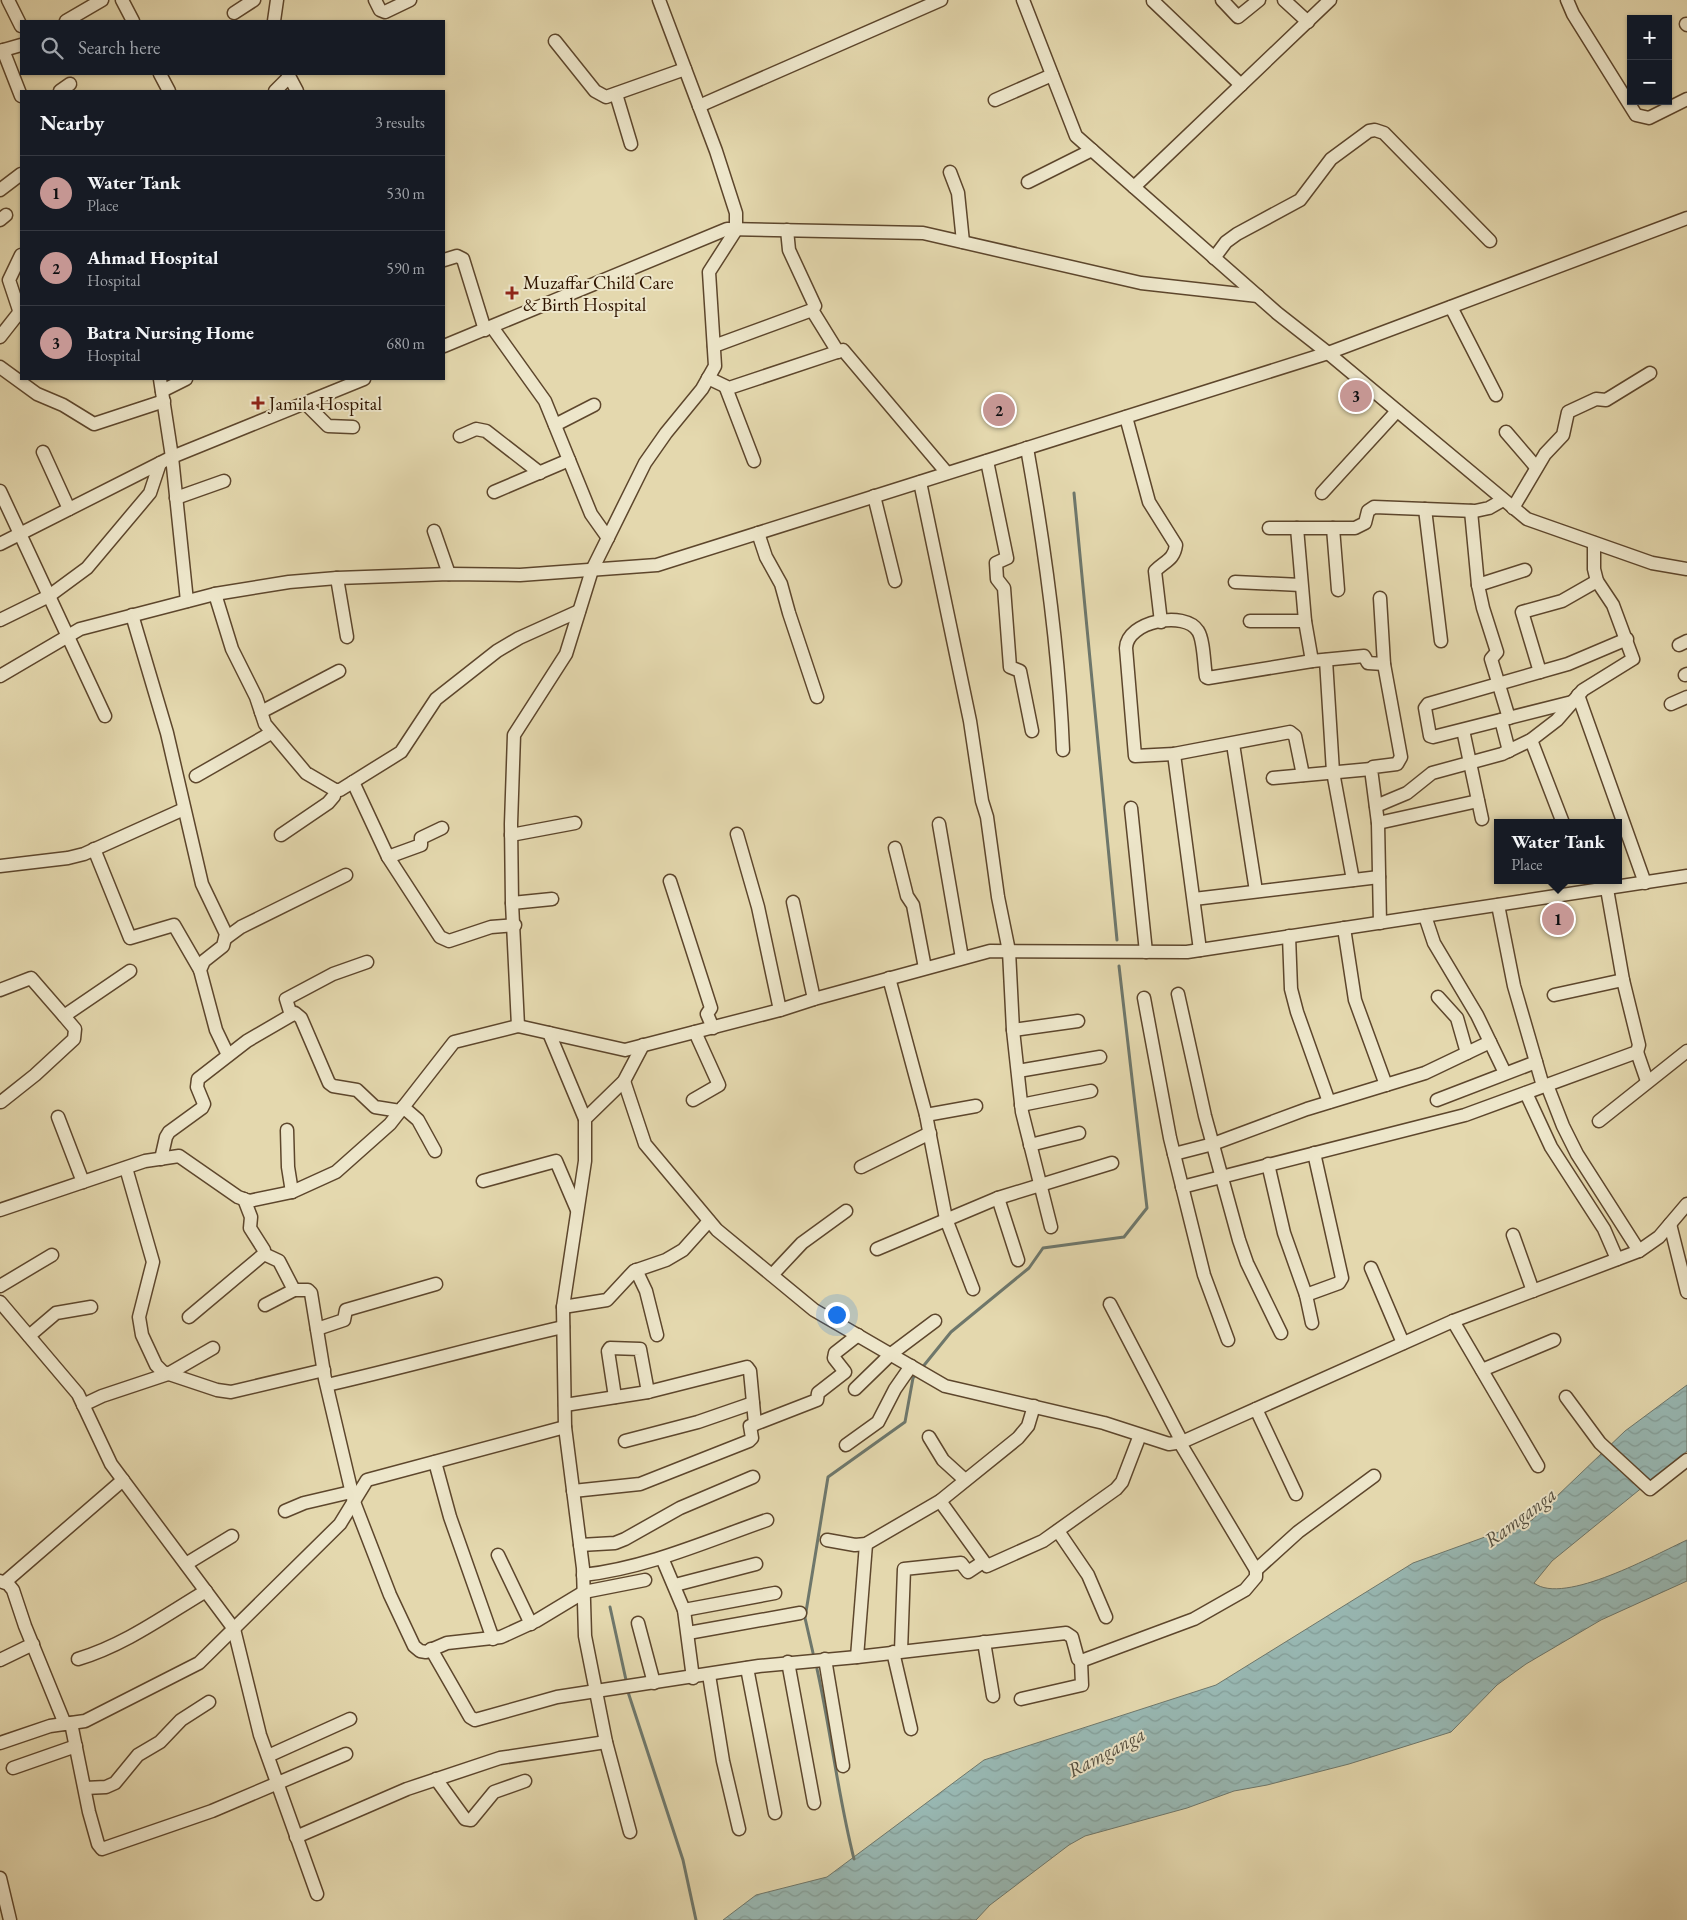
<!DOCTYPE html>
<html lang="en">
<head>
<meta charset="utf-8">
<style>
	body { margin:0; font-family:"EB Garamond",serif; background:#20242c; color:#f1f3f6 }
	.controls { position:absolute; right:15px; top:15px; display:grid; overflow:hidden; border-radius:0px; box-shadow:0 1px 4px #0004 }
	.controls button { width:45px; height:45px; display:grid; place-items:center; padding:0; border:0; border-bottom:1px solid #363941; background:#171b24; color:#f1f3f6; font:25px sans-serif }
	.you { position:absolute; left:836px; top:1314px; width:18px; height:18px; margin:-12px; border:4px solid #fff; border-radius:50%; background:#1a73e8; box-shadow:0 0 0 8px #1a73e833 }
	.badge { display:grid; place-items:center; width:32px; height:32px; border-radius:50%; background:#c59692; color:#111; font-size:16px; font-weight:700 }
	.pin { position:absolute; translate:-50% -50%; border:2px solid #fff; box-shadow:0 1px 5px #0006 }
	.popup { position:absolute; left:1494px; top:819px; width:128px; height:65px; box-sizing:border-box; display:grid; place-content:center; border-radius:0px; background:#171b24; filter:drop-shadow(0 1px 4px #0005); font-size:16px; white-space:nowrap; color:#9ea1a6 }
	.popup b { font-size:19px; color:#f1f3f6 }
	.popup::after { content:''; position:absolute; left:50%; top:100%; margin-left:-10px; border:10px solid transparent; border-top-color:#171b24 }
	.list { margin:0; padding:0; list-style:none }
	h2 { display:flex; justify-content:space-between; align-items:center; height:65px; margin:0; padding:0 20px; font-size:21px }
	h2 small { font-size:16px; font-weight:400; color:#9ea1a6 }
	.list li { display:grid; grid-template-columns:32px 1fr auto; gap:15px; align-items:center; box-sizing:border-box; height:75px; padding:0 20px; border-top:1px solid #363941 }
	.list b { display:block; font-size:19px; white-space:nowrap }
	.list p { margin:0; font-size:16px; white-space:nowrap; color:#9ea1a6 }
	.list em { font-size:16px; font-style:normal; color:#9ea1a6 }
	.icon { flex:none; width:28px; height:28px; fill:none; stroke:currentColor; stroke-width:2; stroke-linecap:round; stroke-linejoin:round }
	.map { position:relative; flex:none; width:1687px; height:1920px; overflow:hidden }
	.search { position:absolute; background:#171b24; box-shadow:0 1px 4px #0004; left:20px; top:20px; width:425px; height:55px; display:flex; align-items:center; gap:12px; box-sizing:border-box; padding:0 18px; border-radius:0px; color:#9ea1a6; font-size:19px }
	.panel { position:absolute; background:#171b24; box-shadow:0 1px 4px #0004; left:20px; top:90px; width:425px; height:290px; border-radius:0px }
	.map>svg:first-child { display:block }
	.water { fill:url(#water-waves); stroke:#6e776b }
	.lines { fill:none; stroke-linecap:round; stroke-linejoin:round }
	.stream { stroke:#6e776b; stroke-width:3 }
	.minor-casing { stroke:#5d462c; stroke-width:15 }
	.minor { stroke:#ede6ca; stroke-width:12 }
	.poi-dot { fill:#8f2418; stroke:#ede6ca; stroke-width:2 }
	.labels { text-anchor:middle; stroke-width:4; stroke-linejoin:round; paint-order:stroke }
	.poi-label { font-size:19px; fill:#301500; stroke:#ede6ca; text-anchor:start }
	.water-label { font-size:20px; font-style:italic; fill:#544e3f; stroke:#ede6ca }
</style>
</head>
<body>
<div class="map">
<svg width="1687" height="1920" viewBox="0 0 1687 1920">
	<defs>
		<pattern id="water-waves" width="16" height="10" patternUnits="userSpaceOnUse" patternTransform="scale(1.25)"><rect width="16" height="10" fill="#98b8b3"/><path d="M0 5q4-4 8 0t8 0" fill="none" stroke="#839d98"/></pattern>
	</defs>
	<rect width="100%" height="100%" fill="#e4d8ae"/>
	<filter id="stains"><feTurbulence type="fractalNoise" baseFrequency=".004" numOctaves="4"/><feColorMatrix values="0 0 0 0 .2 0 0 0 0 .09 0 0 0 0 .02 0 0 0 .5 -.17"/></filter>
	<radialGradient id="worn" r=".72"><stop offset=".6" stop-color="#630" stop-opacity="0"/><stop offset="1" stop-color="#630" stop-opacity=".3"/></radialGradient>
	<path class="water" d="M 1687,1385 L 1687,1451 L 1552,1561 L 1534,1583 C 1564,1606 1656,1554 1687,1540 L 1687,1581 L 1601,1620 L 1526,1664 L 1497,1685 L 1451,1732 L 1349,1764 L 1267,1785 L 1234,1791 L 1187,1808 L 1085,1836 L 1069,1845 L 990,1905 L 976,1920 L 723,1920 L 756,1895 L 827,1877 L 984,1760 L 1216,1685 L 1413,1563 L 1532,1520 L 1625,1431 Z"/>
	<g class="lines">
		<g class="stream">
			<path d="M 1074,493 L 1117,940"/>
			<path d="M 921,1369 L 951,1332 L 1029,1268 L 1043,1248 L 1124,1237 L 1147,1208 L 1119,966"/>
			<path d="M 610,1607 L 626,1680"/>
			<path d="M 813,1653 L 805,1618 L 828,1477 L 905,1422 L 913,1378 L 917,1373"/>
			<path d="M 817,1669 C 831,1732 838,1796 854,1859"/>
			<path d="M 628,1692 L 683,1860 L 696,1920"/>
		</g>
		<defs>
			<g id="minor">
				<path d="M 8,0 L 21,26"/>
				<path d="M 122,0 L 133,21"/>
				<path d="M 375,0 L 380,10 L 385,12 L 410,0"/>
				<path d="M 1023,0 L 1076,136 L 1277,313 L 1328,353 L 1527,519 L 1652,563 L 1687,569"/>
				<path d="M 1222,0 L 1238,17 L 1259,0"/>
				<path d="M 1284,0 L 1308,22"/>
				<path d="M 1567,0 L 1573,14 L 1636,115 L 1649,118 L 1687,99"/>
				<path d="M 1153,1 L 1241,85"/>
				<path d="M 234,13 L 254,0"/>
				<path d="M 66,21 L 102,0"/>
				<path d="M 274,21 L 277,0"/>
				<path d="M 1686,24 L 1687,25"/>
				<path d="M 555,41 L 595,91 L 606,97 L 685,69"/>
				<path d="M 3,50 L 21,96"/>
				<path d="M 0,51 L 21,45"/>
				<path d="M 160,74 L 169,91"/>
				<path d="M 288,74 L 297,91"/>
				<path d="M 60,91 L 70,84"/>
				<path d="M 275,91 L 289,77"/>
				<path d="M 616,94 L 631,144"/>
				<path d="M 995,100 L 1052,75"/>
				<path d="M 699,106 L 941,0"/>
				<path d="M 950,172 L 958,193 L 963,242"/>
				<path d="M 1028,182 L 1092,150"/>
				<path d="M 1134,187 L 1330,0"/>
				<path d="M 0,190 L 21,174"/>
				<path d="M 0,220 L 6,215"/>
				<path d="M 1214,258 L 1226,242 L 1237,234 L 1300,200 L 1331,159 L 1369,131 L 1375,130 L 1384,133 L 1490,241"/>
				<path d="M 444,260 L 457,256 L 463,259 L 485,330"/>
				<path d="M 1451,307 L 1496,395"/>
				<path d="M 812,310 L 838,352"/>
				<path d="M 492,327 L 545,401 L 591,514 L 608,538"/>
				<path d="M 0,337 L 18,314 L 19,310 L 9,280 L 21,255"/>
				<path d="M 444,346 L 727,229 L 923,233 L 1141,283 L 1258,296"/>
				<path d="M 714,346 L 812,310 L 815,306 L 789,250 L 787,230"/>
				<path d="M 0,367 L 37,394 L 63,405 L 94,424 L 164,401"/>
				<path d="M 708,378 L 729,388 L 843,350 L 947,473"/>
				<path d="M 160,379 L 172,457 L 187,601"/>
				<path d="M 726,388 L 754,461"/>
				<path d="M 162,391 L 186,379"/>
				<path d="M 305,403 L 328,426 L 353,427"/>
				<path d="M 1126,417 L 1149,502 L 1176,545 C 1174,560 1165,561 1155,571 L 1161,622"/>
				<path d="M 555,425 L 594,405"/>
				<path d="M 1506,432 L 1536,467"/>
				<path d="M 460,436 L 476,429 L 486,431 L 540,473"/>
				<path d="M 1027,448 C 1045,549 1059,648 1063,750"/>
				<path d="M 43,452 L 69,509"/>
				<path d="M 987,461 L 1007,558 L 996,563 L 997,579 L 1004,588 L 1010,667 L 1020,671 L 1032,731"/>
				<path d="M 920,482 L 970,721 L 982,801 L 987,817 L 998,897 L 1009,951 L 1013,1030 L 1022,1112 L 1051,1227"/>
				<path d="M 0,491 L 105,716"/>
				<path d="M 494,492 L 569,460"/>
				<path d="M 1322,493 L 1397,411"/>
				<path d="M 874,496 L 895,581"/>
				<path d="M 176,498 L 224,481"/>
				<path d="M 1513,508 L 1545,454 L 1563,435 L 1568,412 L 1596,399 L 1606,400 L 1650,373"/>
				<path d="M 1425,509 L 1441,641"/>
				<path d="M 1471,511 L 1478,585 L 1483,608 L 1497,652 L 1491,659 L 1509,718"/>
				<path d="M 1269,528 L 1355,528 L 1365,523 L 1368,511 L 1374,507 L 1475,511 L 1489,508 L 1503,500"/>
				<path d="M 1297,528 L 1305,621 L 1312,661"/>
				<path d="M 1333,528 L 1338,590"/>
				<path d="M 434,531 L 449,574"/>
				<path d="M 758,533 L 766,557 L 781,584 L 789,613 L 817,697"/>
				<path d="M 0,544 L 172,457 L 364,379"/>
				<path d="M 337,578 L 347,637"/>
				<path d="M 1235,582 L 1301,585"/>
				<path d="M 1478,585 L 1525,570"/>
				<path d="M 215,594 L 232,649 L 256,697 L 265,724 L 306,773 L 335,790 L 340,790 L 401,752 L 436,699 L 497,651 L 519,638 L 579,611"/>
				<path d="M 132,615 L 167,733 L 202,884 L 226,934 L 223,946 L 204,961 L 200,970 L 216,1030 L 228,1055"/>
				<path d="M 0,620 L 49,596 L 87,568 L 150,493 L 160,463"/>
				<path d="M 1250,621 L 1305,621"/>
				<path d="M 1679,645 L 1687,641"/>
				<path d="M 1326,660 L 1333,772 L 1353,880"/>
				<path d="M 1540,672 L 1522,612 L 1562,601 L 1597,581"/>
				<path d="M 1685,675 L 1687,674"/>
				<path d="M 0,676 L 80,629 L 215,594 L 289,582 L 337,578 L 449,574 L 520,575 L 657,565 L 1328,353 L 1687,218"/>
				<path d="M 1578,695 L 1645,883"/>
				<path d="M 1572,702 L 1433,737 L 1430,736 L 1425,708 L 1428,704 L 1568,664 L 1627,639"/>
				<path d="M 1671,704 L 1687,697"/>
				<path d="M 261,712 L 339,671"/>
				<path d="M 1501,720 L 1509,751"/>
				<path d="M 1463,730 L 1482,819"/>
				<path d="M 1531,740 L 1563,823"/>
				<path d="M 1233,744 L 1256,891"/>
				<path d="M 1174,754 L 1200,950"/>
				<path d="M 1303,775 L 1295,736 L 1290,732 L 1174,754 L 1135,756 L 1126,648 C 1127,621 1185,610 1198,631 C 1204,640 1204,666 1206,677 L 1208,678 L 1312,661 L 1364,656 L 1368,663 L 1384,664"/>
				<path d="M 196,776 L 271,733"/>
				<path d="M 1273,778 L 1371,769"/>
				<path d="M 353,782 L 388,857 L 440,937 L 449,941 L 491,927 L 515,925"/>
				<path d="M 1376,806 L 1407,793 L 1432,773 L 1502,754 L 1531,740 L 1557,720 L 1583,690 L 1633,659 L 1613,605 L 1597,581 L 1594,569 L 1594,543"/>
				<path d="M 1131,808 L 1146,952"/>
				<path d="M 1378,823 L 1478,801"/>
				<path d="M 939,824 L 962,958"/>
				<path d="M 737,834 L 758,907 L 780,1010"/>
				<path d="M 281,835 L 328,803 L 334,796 L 335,790"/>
				<path d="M 511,835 L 575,823"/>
				<path d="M 895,848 L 907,896 L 913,905 L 925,968"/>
				<path d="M 94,849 L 130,938 L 174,925 L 200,970"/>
				<path d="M 388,857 L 421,845 L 421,838 L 442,828"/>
				<path d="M 0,866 L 68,858 L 84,854 L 184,809"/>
				<path d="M 670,881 L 711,1008 L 707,1014 L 713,1028"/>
				<path d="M 1194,899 L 1379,877"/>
				<path d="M 793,902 L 814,999"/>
				<path d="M 512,903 L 552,899"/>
				<path d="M 1498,905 L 1514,986 L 1543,1086"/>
				<path d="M 1425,916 L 1434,943 L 1477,1015 L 1505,1073"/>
				<path d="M 1380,923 L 1378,823 L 1371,769 L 1373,767 L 1397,764 L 1401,757 L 1384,664 L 1380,598"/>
				<path d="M 1344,928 L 1355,1000 L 1386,1085"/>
				<path d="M 1289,936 L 1291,989 L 1297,1012 L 1329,1102"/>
				<path d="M 226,938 L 241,927 L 346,875"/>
				<path d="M 889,978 L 926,1115 L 946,1219 L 973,1289"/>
				<path d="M 0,990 L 31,978 L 64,1016 L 130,971"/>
				<path d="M 1178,994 L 1205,1116 L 1239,1240 L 1247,1263 L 1281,1333"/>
				<path d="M 1554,995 L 1623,980"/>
				<path d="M 1438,997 L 1457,1018 L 1467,1053"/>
				<path d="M 1144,998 L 1170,1138 L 1204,1275 L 1228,1340"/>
				<path d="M 291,1015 L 286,999 L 333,974 L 367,962"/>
				<path d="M 518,1026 L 512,903 L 511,824 L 514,735 L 566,654 L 592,570 L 645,463 L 666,433 L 702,389 L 715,366 L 709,272 L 736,230 L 736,213 L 716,151 L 659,0"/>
				<path d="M 1013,1030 L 1078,1021"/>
				<path d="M 549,1033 L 585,1119"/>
				<path d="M 1637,1052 L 1647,1081"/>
				<path d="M 1018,1071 L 1100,1057"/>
				<path d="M 624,1081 L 645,1144 L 717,1230 L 814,1310 L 945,1386 L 1104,1423 L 1169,1444 L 1182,1442 L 1453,1321 L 1639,1251 L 1659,1237 L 1687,1204"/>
				<path d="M 1547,1085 L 1563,1126 L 1577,1154 L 1639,1251"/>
				<path d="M 1526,1093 L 1551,1147 L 1604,1229 L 1617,1259"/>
				<path d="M 693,1100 L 719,1085 L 695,1032"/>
				<path d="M 1437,1100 L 1536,1062"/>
				<path d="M 1,1102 L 35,1075 L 74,1039 L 75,1029 L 64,1016"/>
				<path d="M 1021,1105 L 1091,1091"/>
				<path d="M 403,1107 L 418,1120 L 435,1151"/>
				<path d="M 926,1115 L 976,1106"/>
				<path d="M 58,1117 L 83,1182"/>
				<path d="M 1599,1121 L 1687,1051"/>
				<path d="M 287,1130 L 288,1167 L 292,1192"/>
				<path d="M 1030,1145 L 1079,1133"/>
				<path d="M 1174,1154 L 1213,1144 L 1307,1109 L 1425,1073 L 1490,1042"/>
				<path d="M 161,1159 L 166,1137 L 169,1132 L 202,1108 L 204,1104 L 197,1087 L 198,1079 L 247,1041 L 295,1013 L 301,1018 L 329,1083 L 333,1086 L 357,1090 L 375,1107 L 400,1111"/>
				<path d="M 1268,1164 L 1284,1233 L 1306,1295 L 1312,1323"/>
				<path d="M 861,1167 L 930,1133"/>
				<path d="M 126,1168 L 153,1262 L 139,1317 L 142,1335 L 156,1365 L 163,1372 L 217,1390 L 231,1392 L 324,1370"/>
				<path d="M 483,1181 L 556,1161 L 577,1210"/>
				<path d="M 1182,1187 L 1465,1115 L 1637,1052 L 1639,1045 L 1623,980 L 1607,889"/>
				<path d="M 998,1198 L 1018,1260"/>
				<path d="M 0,1210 L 145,1161 L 179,1156 L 238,1197 L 249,1201 L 292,1192 L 336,1172 L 390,1124 L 454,1042 L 518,1026 L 625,1050 L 780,1010 L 814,999 L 990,951 L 1187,952 L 1687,876"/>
				<path d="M 1670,1224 L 1687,1292"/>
				<path d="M 1513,1235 L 1533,1291"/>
				<path d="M 877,1249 L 998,1198 L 1112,1163"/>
				<path d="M 264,1254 L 279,1261 L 294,1290"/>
				<path d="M 1371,1268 L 1403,1343"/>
				<path d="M 636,1270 L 646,1291 L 657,1335"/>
				<path d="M 772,1275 L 802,1243 L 846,1211"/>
				<path d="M 0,1286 L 52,1255"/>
				<path d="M 1306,1295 L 1339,1283 L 1342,1278 L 1314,1153"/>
				<path d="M 0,1302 L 78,1394 L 111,1464 L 234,1629 L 260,1735 L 317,1894"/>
				<path d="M 1110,1304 L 1182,1442"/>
				<path d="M 265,1305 L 294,1290 L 308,1290 L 311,1293 L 325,1379 L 354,1502 L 390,1595 L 414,1646 L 420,1651 L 426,1652 L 447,1643 L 501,1637 L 536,1621 L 584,1592 L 645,1580"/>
				<path d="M 563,1307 L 607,1300 L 634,1271 L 666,1260 L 683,1250 L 709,1221"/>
				<path d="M 189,1317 L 264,1254 L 264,1250 L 250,1228 L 251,1217 L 244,1199"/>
				<path d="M 1453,1321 L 1538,1466"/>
				<path d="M 317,1329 L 344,1320 L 346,1310 L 436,1284"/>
				<path d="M 29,1336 L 56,1313 L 91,1307"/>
				<path d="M 1482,1370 L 1554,1340"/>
				<path d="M 327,1385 C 406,1367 484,1345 563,1327"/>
				<path d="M 855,1389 L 891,1354 L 935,1321"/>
				<path d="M 615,1397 L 608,1351 L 610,1348 L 640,1349 L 648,1392"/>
				<path d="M 1566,1397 L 1600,1443 L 1650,1489 L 1687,1460"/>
				<path d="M 83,1405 L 102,1396 L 168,1374 L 213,1348"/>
				<path d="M 565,1405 L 648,1392 L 747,1367 L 750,1371 L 755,1424"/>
				<path d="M 1256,1409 L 1296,1494"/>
				<path d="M 929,1437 L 943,1460 L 965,1480"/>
				<path d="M 625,1441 L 698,1422 L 753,1403"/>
				<path d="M 846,1445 L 878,1422 L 895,1389 L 911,1366"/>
				<path d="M 435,1462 L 450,1517 L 493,1639"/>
				<path d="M 573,1491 L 640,1484 L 749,1441 L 752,1438 L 750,1426 L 817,1400 L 818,1393 L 845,1372 L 834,1358 L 835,1353 L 858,1335"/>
				<path d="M 940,1501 L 987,1566 L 1043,1541 L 1116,1489 L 1122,1482 L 1140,1435"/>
				<path d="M 285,1511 L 304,1503 L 351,1492"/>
				<path d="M 1058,1531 L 1088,1575 L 1106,1617"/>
				<path d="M 827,1540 L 855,1545 L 866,1544 L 940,1501 L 1018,1438 L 1028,1426 L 1034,1406"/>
				<path d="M 580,1545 L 615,1543 L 625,1539 L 680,1508 L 753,1477"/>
				<path d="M 498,1555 L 531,1624"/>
				<path d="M 662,1558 L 684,1610 L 693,1678"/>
				<path d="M 186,1564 L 232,1536"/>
				<path d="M 1256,1570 L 1298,1532 L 1374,1476"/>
				<path d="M 583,1575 C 647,1568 707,1541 767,1520"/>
				<path d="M 0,1581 L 8,1584 L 13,1590 L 25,1626 L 65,1724"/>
				<path d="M 5,1582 L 123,1480"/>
				<path d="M 675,1585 L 756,1564"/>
				<path d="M 684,1610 L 775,1593"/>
				<path d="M 638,1623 L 654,1683"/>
				<path d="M 688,1633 L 800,1613"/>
				<path d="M 984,1642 L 993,1696"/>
				<path d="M 431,1649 L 470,1717 L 475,1720 L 557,1697 L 759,1666 L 857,1657 L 1066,1633 L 1072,1637 L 1078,1659 L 1081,1661 L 1194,1619 L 1245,1590 L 1256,1577 L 1256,1570 L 1180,1443"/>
				<path d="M 901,1651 L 904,1569 L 961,1563 L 968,1572 L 983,1562"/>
				<path d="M 893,1652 L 911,1729"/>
				<path d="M 857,1657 L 866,1544"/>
				<path d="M 78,1659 C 125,1645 164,1616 206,1591"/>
				<path d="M 825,1659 L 843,1766"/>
				<path d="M 0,1660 L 33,1644"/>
				<path d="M 788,1662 L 814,1803"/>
				<path d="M 747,1668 L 775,1813"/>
				<path d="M 709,1675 L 723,1761 L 739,1829"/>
				<path d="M 1021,1699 L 1082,1685 L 1081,1661"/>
				<path d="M 71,1723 L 89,1812 L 98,1844 L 102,1849 L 212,1811 L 346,1754"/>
				<path d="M 0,1743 L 50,1726 L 85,1721 L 199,1663 L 340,1524 L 367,1480 L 565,1427"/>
				<path d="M 268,1756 L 350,1719"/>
				<path d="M 13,1768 L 76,1746"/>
				<path d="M 436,1779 L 465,1819 L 471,1820 L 494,1792 L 525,1781"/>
				<path d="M 85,1788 L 106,1787 L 115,1783 L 138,1755 L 160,1742 L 181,1720 L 209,1702"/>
				<path d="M 630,1832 L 606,1742 L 585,1636 L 583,1568 L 565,1427 L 563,1307 L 585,1161 L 585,1119 L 624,1081 L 643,1045"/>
				<path d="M 296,1837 L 407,1789 L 500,1758 L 606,1742"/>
				<path d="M 0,1878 L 10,1920"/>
			</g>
		</defs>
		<use href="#minor" class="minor-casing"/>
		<use href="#minor" class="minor"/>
	</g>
	<g class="poi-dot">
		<path d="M509.5 285.5h5v5h5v5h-5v5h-5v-5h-5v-5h5z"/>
		<path d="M255.5 395.5h5v5h5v5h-5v5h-5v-5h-5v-5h5z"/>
	</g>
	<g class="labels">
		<g class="poi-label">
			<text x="523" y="289">Muzaffar Child Care<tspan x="523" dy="22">&amp; Birth Hospital</tspan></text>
			<text x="269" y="410">Jamila Hospital</text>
		</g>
		<g class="water-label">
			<text transform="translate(1520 1517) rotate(-37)" y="7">Ramganga</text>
			<text transform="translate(1106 1752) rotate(-28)" y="7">Ramganga</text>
		</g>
	</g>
	<rect width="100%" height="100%" filter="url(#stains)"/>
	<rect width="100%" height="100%" fill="url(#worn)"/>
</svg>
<div class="controls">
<button>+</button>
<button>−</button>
</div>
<div class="you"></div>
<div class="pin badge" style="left:1558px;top:919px">1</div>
<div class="popup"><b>Water Tank</b>Place</div>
<div class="pin badge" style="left:999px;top:410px">2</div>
<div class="pin badge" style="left:1356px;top:396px">3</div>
<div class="search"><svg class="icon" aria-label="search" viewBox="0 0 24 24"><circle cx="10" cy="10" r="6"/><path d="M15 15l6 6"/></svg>Search here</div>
<section class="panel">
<h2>Nearby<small>3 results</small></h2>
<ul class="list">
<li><span class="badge">1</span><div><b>Water Tank</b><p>Place</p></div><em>530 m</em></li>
<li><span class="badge">2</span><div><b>Ahmad Hospital</b><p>Hospital</p></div><em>590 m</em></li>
<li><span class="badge">3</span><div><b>Batra Nursing Home</b><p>Hospital</p></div><em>680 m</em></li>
</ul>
</section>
</div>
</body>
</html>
